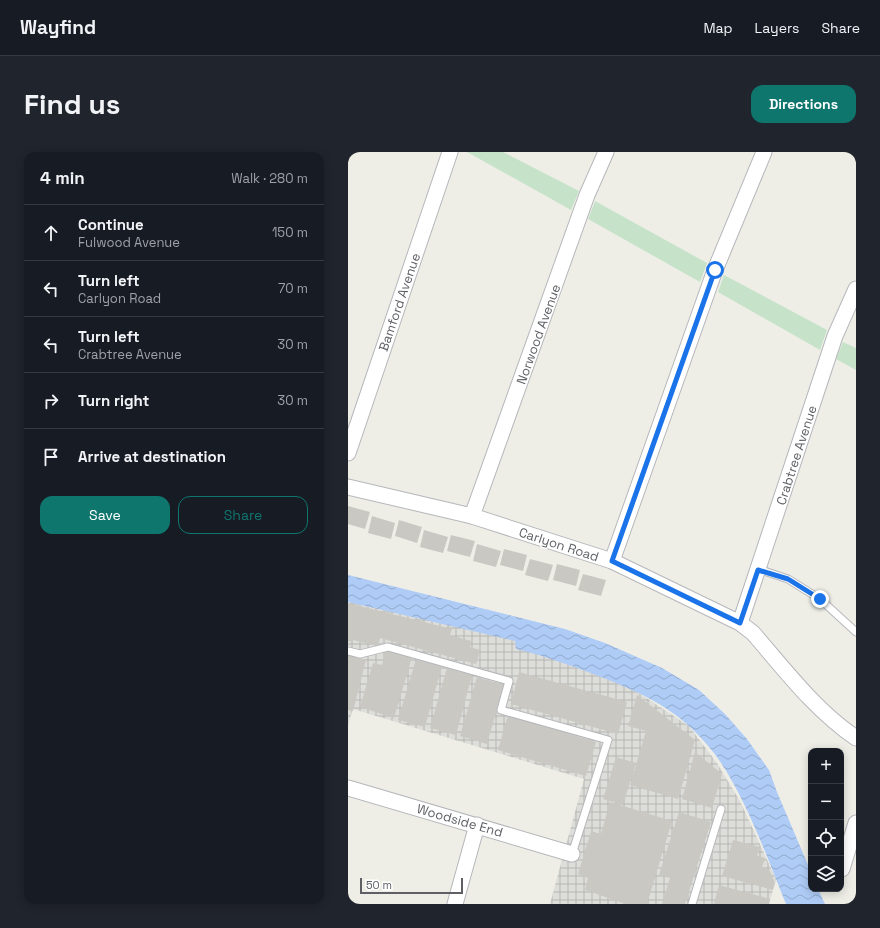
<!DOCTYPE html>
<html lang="en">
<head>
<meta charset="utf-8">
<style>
	body { margin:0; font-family:"Space Grotesk",sans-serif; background:#20242c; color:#f1f3f6 }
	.controls { position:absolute; right:12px; bottom:12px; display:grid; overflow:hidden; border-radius:8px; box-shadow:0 2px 10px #0003 }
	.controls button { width:36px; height:36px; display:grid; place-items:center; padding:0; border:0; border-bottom:1px solid #363941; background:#171b24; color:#f1f3f6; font:20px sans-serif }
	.scale { position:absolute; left:12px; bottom:10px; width:103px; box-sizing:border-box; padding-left:4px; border:2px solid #5e6065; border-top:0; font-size:11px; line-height:14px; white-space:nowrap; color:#5e6065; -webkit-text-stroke:3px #fff; paint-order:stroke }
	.stop { position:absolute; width:12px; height:12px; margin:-9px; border:3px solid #1a73e8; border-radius:50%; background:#fff }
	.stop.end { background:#1a73e8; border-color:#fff; box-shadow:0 1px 4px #0008 }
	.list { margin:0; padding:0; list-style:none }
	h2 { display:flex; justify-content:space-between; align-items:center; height:52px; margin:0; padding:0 16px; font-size:17px }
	h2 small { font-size:13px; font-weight:400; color:#9ea1a6 }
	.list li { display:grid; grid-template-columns:26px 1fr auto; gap:12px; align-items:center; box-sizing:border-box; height:56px; padding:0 16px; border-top:1px solid #363941 }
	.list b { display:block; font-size:15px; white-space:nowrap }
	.list p { margin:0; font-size:13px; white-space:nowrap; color:#9ea1a6 }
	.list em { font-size:13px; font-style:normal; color:#9ea1a6 }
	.actions { display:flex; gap:8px; padding:12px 16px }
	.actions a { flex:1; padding:9px 0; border:1px solid #0f766e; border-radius:12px; text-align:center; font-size:14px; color:#0f766e }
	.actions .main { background:#0f766e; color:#fff }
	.icon { flex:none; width:22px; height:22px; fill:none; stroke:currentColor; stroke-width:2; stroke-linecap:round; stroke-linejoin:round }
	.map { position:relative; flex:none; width:508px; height:752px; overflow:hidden; border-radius:12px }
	header { display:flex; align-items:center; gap:24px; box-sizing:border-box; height:56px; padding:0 20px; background:#171b24; border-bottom:1px solid #363941 }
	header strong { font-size:19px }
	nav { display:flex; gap:22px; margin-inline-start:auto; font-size:14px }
	.intro { display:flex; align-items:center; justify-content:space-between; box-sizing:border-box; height:96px; padding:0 24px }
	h1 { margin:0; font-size:28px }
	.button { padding:10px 18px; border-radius:12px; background:#0f766e; color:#fff; font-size:14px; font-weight:700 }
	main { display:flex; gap:24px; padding:0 24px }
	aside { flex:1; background:#171b24; border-radius:12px; box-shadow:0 2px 10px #0003 }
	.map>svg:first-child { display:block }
	.industrial { fill:url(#industrial-grid) }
	.grass { fill:#c6e3ca }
	.water { fill:url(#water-waves) }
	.building { fill:#cac8c3 }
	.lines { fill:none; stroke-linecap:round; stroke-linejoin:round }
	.service-casing { stroke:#b6b7bb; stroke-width:9 }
	.minor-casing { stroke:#b6b7bb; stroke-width:17 }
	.service { stroke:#fff; stroke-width:7 }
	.minor { stroke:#fff; stroke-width:15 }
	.route { stroke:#1a73e8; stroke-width:5 }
	.labels { text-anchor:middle; stroke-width:3; stroke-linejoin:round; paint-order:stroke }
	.street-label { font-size:13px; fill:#5e6065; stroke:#fff }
</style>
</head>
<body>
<header>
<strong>Wayfind</strong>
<nav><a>Map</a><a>Layers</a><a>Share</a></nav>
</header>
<div class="intro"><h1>Find us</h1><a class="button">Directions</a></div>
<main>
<aside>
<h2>4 min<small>Walk · 280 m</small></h2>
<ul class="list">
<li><svg class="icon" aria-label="ahead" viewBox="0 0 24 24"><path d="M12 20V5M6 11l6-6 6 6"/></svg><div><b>Continue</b><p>Fulwood Avenue</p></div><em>150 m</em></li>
<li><svg class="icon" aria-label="left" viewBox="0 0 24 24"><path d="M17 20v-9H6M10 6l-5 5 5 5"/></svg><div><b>Turn left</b><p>Carlyon Road</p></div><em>70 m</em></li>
<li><svg class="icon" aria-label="left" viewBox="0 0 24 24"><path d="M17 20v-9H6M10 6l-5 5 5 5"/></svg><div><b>Turn left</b><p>Crabtree Avenue</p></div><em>30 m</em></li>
<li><svg class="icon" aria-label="right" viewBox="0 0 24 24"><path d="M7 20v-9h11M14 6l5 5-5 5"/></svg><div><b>Turn right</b></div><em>30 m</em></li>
<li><svg class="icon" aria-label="arrive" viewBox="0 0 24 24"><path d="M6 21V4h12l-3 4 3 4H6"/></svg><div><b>Arrive at destination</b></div></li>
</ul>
<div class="actions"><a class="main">Save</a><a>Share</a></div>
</aside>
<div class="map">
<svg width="508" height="752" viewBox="0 0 508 752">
	<defs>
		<pattern id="industrial-grid" width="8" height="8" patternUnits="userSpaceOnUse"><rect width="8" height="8" fill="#ddddd9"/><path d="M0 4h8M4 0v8" fill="none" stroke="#b6b7b4"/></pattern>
		<pattern id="water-waves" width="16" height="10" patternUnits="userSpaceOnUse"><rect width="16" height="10" fill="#afccf6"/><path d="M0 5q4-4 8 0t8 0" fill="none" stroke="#92a9cb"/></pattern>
	</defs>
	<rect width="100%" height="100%" fill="#eeeee7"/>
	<path class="industrial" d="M 0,449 L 184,489 L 268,526 L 341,574 L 369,611 L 392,649 L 428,727 L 421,752 L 202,752 L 236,627 L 5,557 L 0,573 Z"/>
	<g class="grass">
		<path d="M 119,0 L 155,0 L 231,39 L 223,58 Z"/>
		<path d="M 247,49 L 359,111 L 352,130 L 240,67 Z"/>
		<path d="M 376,123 L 479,178 L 472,198 L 370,140 Z"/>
		<path d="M 495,190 L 508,196 L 508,218 L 488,207 Z"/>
	</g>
	<path class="water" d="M 0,423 L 217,477 L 257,491 L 314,516 L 351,538 L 377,562 L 399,587 L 421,618 L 429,640 L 463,720 L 463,737 L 470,737 L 477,752 L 438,752 C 419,705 396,641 366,601 C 330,555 292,540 240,520 C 216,511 193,503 168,497 L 167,489 L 0,450 Z"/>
	<g class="building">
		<path d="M 0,354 L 22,360 L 17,377 L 0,372 Z"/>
		<path d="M 24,364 L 47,371 L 43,387 L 20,381 Z"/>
		<path d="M 51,368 L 74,375 L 69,391 L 47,384 Z"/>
		<path d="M 76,378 L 100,385 L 95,401 L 72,395 Z"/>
		<path d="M 103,383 L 127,389 L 122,405 L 99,399 Z"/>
		<path d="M 129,392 L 153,399 L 148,415 L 125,409 Z"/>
		<path d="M 156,397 L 179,403 L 175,419 L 152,413 Z"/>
		<path d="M 182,407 L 205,413 L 200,429 L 177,423 Z"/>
		<path d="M 209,412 L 232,418 L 228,434 L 205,428 Z"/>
		<path d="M 235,422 L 258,428 L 253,444 L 230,438 Z"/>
		<path d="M 0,451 L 104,477 L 102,483 L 123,489 L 122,495 L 132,498 L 128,512 L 32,486 L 30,494 L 5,488 L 5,490 L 0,489 Z"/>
		<path d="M 38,497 L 64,505 L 46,566 L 12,555 L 25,511 L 34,513 Z"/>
		<path d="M 0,503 L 18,508 L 5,559 L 0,558 Z"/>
		<path d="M 68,507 L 94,514 L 77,575 L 50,568 Z"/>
		<path d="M 99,516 L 124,523 L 108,583 L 82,576 Z"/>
		<path d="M 171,520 L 279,550 L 270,582 L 163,552 Z"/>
		<path d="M 129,525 L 156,533 L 139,592 L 112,584 Z"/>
		<path d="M 289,543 L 347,588 L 330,647 L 282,633 L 298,579 L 280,574 Z"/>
		<path d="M 160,563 L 248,590 L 238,624 L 150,598 Z"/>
		<path d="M 347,600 L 374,622 L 364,656 L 334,647 Z"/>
		<path d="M 268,605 L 288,611 L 275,653 L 255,647 Z"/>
		<path d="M 262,650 L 324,669 L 299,752 L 278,752 L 237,738 L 240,726 L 230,722 L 243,679 L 253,682 Z"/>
		<path d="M 331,660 L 363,670 L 337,752 L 314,752 L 322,726 L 311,723 Z"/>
		<path d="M 385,688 L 412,695 L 409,704 L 417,706 L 414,715 L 421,717 L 427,731 L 425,738 L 374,724 Z"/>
		<path d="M 371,733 L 422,747 L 421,752 L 366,752 Z"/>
	</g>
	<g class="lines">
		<defs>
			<g id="service">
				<path d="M 410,417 L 440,427 L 472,447 L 508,480"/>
				<path d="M 0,499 L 12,502 L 40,495 L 161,529 L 153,558 L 260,588 L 224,702"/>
				<path d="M 344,752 L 373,657"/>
			</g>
			<g id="minor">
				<path d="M 0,301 L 102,0"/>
				<path d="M 0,335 L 124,364 L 264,409 L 392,471 L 405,481 C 437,518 467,558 508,586"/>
				<path d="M 124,364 L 239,43 L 258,0"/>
				<path d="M 264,409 L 367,118 L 416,0"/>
				<path d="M 392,471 L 487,184 L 508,137"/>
				<path d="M 0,636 L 224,702"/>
				<path d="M 494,717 L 508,671"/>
				<path d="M 107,752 L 129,673"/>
			</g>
		</defs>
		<use href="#service" class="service-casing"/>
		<use href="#minor" class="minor-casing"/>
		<use href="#service" class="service"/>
		<use href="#minor" class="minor"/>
	</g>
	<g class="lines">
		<path class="route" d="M 367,118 L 264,409 L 392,471 L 410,418 L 440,427 L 472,447"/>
	</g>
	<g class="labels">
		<g class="street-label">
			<text transform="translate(51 150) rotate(-71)" y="5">Bamford Avenue</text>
			<text transform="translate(190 182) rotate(-70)" y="5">Norwood Avenue</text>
			<text transform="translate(448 303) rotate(-72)" y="5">Crabtree Avenue</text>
			<text transform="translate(211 392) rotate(18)" y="5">Carlyon Road</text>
			<text transform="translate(112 668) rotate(16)" y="5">Woodside End</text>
		</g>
	</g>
</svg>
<div class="controls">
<button>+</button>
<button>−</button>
<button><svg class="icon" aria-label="locate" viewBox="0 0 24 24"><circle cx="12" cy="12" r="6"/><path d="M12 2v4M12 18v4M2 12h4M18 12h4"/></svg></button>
<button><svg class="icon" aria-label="layers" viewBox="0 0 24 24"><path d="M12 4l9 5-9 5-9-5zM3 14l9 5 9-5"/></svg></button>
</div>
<div class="scale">50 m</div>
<div class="stop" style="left:367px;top:118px"></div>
<div class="stop end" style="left:472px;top:447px"></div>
</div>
</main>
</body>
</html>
